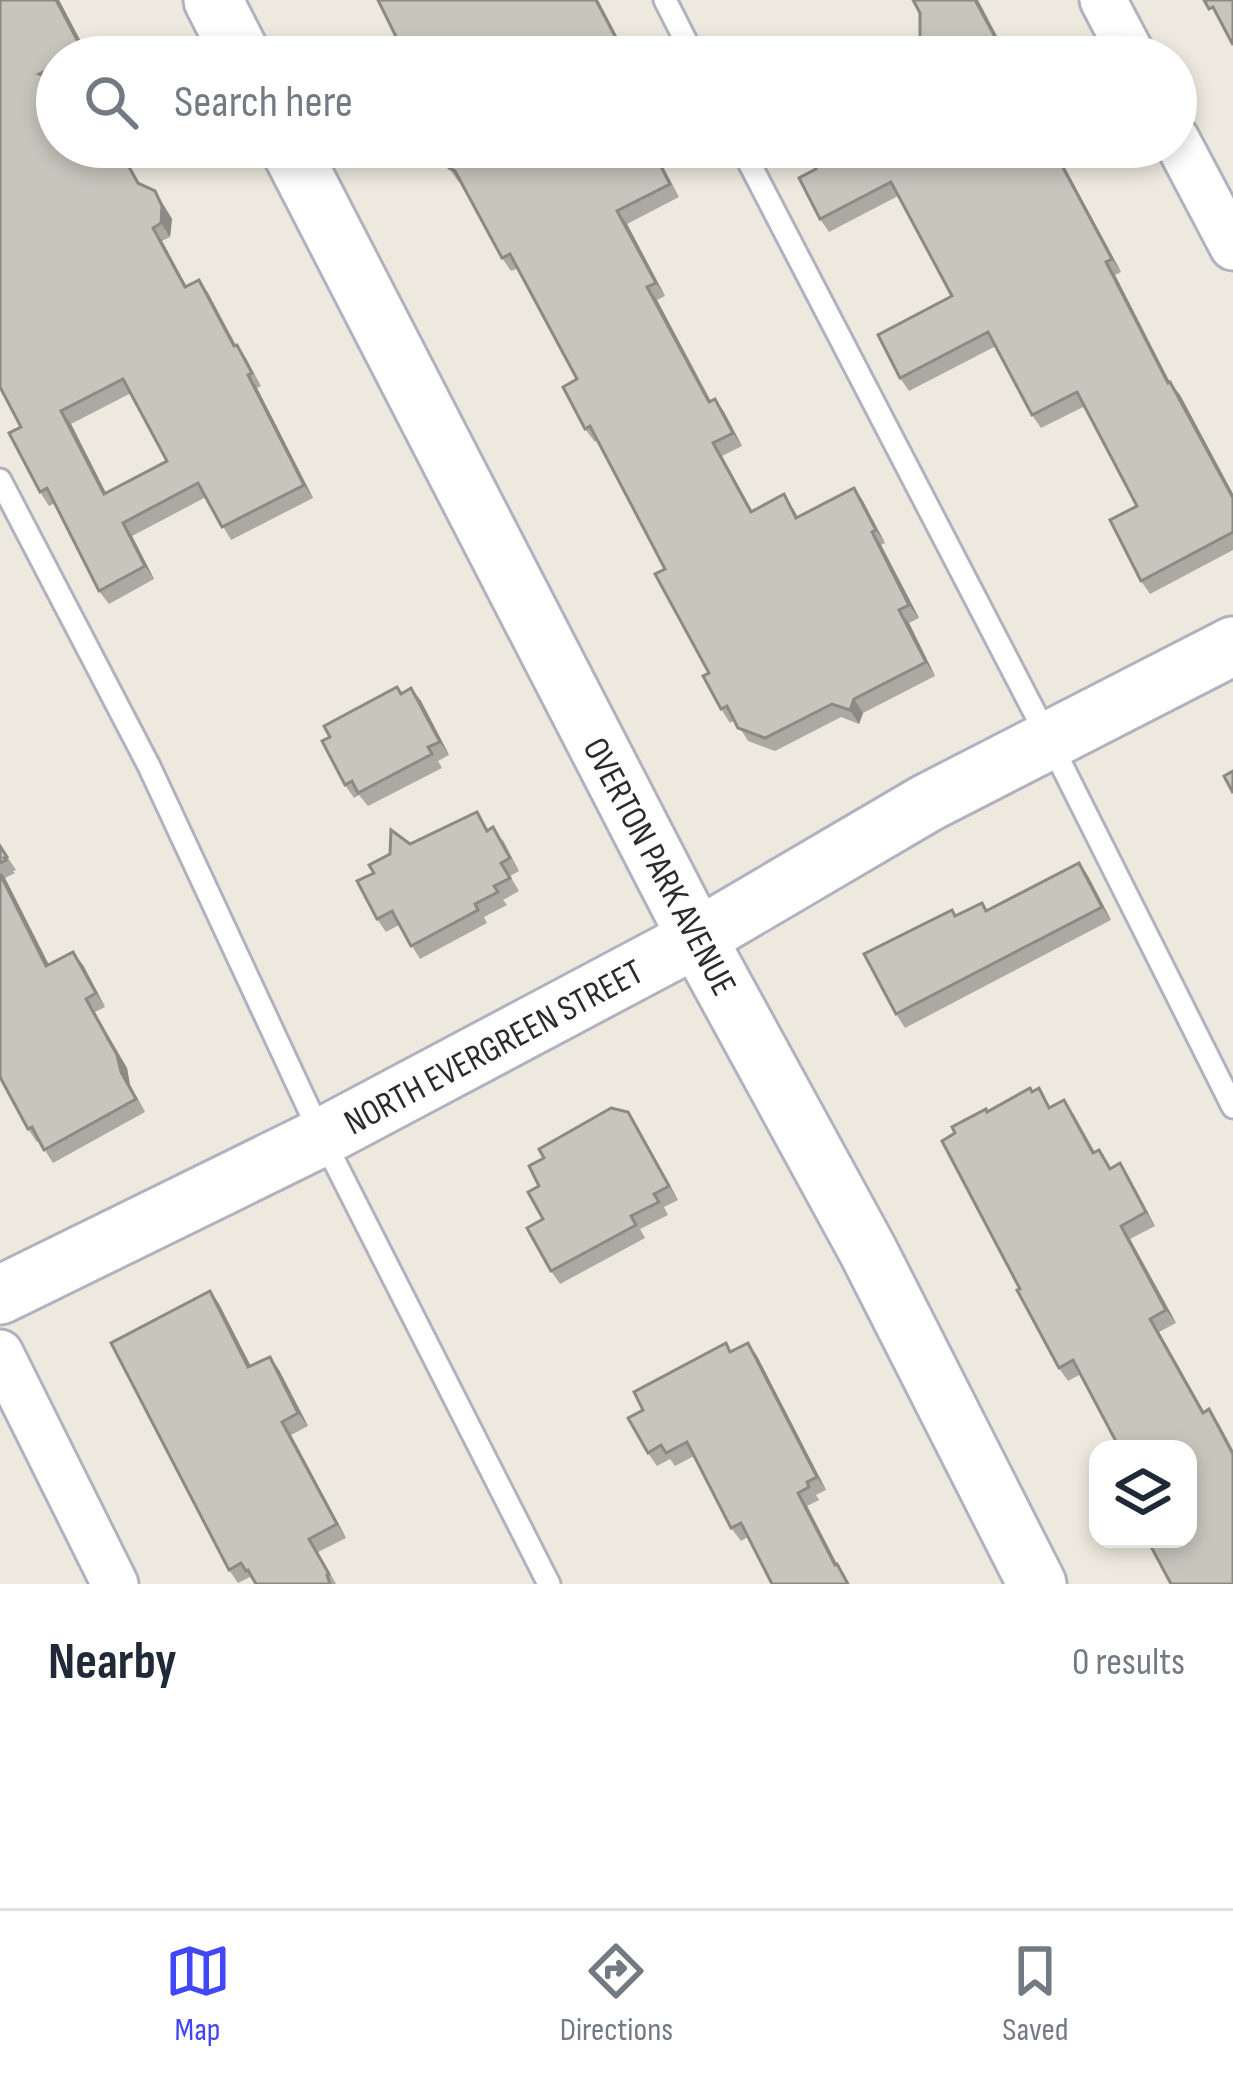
<!DOCTYPE html>
<html lang="en">
<head>
<meta charset="utf-8">
<style>
	body { margin:0; font-family:"Sofia Sans Condensed",sans-serif; background:#f2f2f3; color:#1f2937 }
	.controls { position:absolute; right:36px; bottom:36px; display:grid; overflow:hidden; border-radius:24px; box-shadow:0 6px 18px #0003 }
	.controls button { width:108px; height:108px; display:grid; place-items:center; padding:0; border:0; border-bottom:3px solid #e0e1e3; background:#fff; color:#1f2937; font:60px sans-serif }
	.list { margin:0; padding:0; list-style:none }
	h2 { display:flex; justify-content:space-between; align-items:center; height:156px; margin:0; padding:0 48px; font-size:51px }
	h2 small { font-size:39px; font-weight:400; color:#747a83 }
	.icon { flex:none; width:66px; height:66px; fill:none; stroke:currentColor; stroke-width:2; stroke-linecap:round; stroke-linejoin:round }
	.map { position:relative; flex:none; width:1233px; height:1584px; overflow:hidden }
	.search { position:absolute; background:#fff; box-shadow:0 6px 18px #0003; left:36px; right:36px; top:36px; height:132px; display:flex; align-items:center; gap:30px; box-sizing:border-box; padding:0 42px; border-radius:66px; color:#747a83; font-size:45px }
	.sheet { height:324px; background:#fff }
	nav { display:flex; justify-content:space-around; align-items:center; box-sizing:border-box; height:168px; border-top:3px solid #e0e1e3; background:#fff; font-size:33px; color:#747a83 }
	nav a { display:grid; justify-items:center; gap:6px }
	nav .on { color:#4146f7 }
	.map>svg:first-child { display:block }
	.lines { fill:none; stroke-linecap:round; stroke-linejoin:round }
	.service-casing { stroke:#b1b2bf; stroke-width:27 }
	.minor-casing { stroke:#b1b2bf; stroke-width:51 }
	.tertiary-casing { stroke:#b1b2bf; stroke-width:63 }
	.service { stroke:#fff; stroke-width:21 }
	.minor { stroke:#fff; stroke-width:45 }
	.tertiary { stroke:#fff; stroke-width:57 }
	.wall { fill:#aca9a3; fill-rule:evenodd }
	.shaded-wall { fill:#8c8a84 }
	.building { fill:#c8c5bd; stroke:#8c8a84; stroke-width:3; fill-rule:evenodd }
	.labels { text-anchor:middle; stroke-width:9; stroke-linejoin:round; paint-order:stroke }
	.street-label { font-size:36px; fill:#2b2b2b; stroke:#fff }
</style>
</head>
<body>
<div class="map">
<svg width="1233" height="1584" viewBox="0 0 1233 1584">
	<rect width="100%" height="100%" fill="#ede9de"/>
	<g class="lines">
		<defs>
			<g id="service">
				<path d="M 665,0 L 694,57"/>
				<path d="M 741,147 L 1049,740 L 1233,1107"/>
				<path d="M 0,480 L 149,766 L 322,1137 L 549,1584"/>
			</g>
			<g id="minor">
				<path d="M 1103,0 L 1133,57"/>
				<path d="M 1176,139 L 1233,247"/>
				<path d="M 0,1353 L 115,1584"/>
			</g>
			<g id="tertiary">
				<path d="M 213,0 L 242,57"/>
				<path d="M 289,147 L 697,938 L 868,1251 L 1037,1584"/>
				<path d="M 0,1295 L 322,1137 L 697,938 L 927,803 L 1233,646"/>
			</g>
		</defs>
		<use href="#service" class="service-casing"/>
		<use href="#minor" class="minor-casing"/>
		<use href="#tertiary" class="tertiary-casing"/>
		<use href="#service" class="service"/>
		<use href="#minor" class="minor"/>
		<use href="#tertiary" class="tertiary"/>
	</g>
	<g class="wall">
		<path d="M 0,0 L 59,0 L 89,57 L 57,57 L 57,147 L 155,191 L 172,219 L 170,237 L 162,241 L 186,286 L 208,293 L 236,345 L 246,358 L 261,386 L 257,388 L 313,498 L 231,540 L 206,497 L 132,536 L 154,579 L 109,604 L 99,591 L 55,503 L 49,506 L 40,492 L 21,427 ZM 131,393 L 167,461 L 106,493 L 71,424 Z"/>
		<path d="M 443,147 L 683,147 L 687,156 L 664,168 L 679,197 L 627,224 L 665,296 L 657,300 L 711,401 L 724,412 L 742,446 L 722,456 L 752,511 L 793,508 L 798,517 L 854,488 L 885,543 L 881,545 L 919,618 L 909,623 L 935,676 L 863,713 L 859,724 L 841,717 L 775,751 L 748,741 L 735,720 L 730,723 L 721,709 L 709,673 L 665,569 L 597,440 L 595,442 L 585,429 L 577,379 L 518,268 L 511,271 L 502,258 L 462,183 L 458,181 L 449,168 Z"/>
		<path d="M 804,147 L 1053,147 L 1121,272 L 1115,275 L 1169,382 L 1180,395 L 1233,494 L 1233,550 L 1150,594 L 1141,581 L 1137,506 L 1085,406 L 1041,428 L 1032,415 L 996,346 L 909,391 L 900,378 L 952,296 L 898,196 L 829,232 L 820,219 L 816,169 Z"/>
		<path d="M 411,688 L 421,701 L 449,755 L 438,761 L 442,768 L 368,806 L 359,795 L 354,798 L 345,785 L 401,693 Z"/>
		<path d="M 489,830 L 503,840 L 519,871 L 510,876 L 519,891 L 503,900 L 507,905 L 484,917 L 487,923 L 420,959 L 399,925 L 386,932 L 377,919 L 374,873 L 410,844 Z"/>
		<path d="M 0,846 L 16,870 L 13,871 L 15,873 L 5,878 L 49,965 L 83,965 L 105,1007 L 95,1012 L 127,1068 L 130,1085 L 145,1112 L 53,1163 L 39,1141 L 37,1142 L 28,1129 L 0,1077 Z"/>
		<path d="M 1079,863 L 1088,876 L 1111,920 L 905,1028 L 896,1014 L 956,916 L 982,903 L 988,910 Z"/>
		<path d="M 1032,1092 L 1051,1107 L 1073,1113 L 1095,1152 L 1111,1168 L 1120,1163 L 1155,1226 L 1130,1239 L 1176,1323 L 1159,1332 L 1204,1412 L 1218,1422 L 1233,1450 L 1233,1584 L 1149,1546 L 1145,1539 L 1188,1539 L 1081,1374 L 1068,1381 L 1059,1368 L 1020,1289 L 987,1112 Z"/>
		<path d="M 637,1126 L 678,1200 L 664,1207 L 668,1215 L 640,1229 L 645,1238 L 560,1284 L 551,1271 Z"/>
		<path d="M 219,1304 L 250,1366 L 270,1357 L 279,1370 L 308,1426 L 291,1435 L 346,1538 L 318,1552 L 336,1584 L 255,1584 L 250,1577 L 238,1583 L 229,1570 Z"/>
		<path d="M 732,1351 L 757,1356 L 826,1490 L 816,1495 L 819,1500 L 807,1506 L 837,1564 L 846,1577 L 748,1537 L 741,1541 L 731,1528 L 694,1456 L 675,1466 L 670,1459 L 657,1466 L 648,1453 L 643,1410 Z"/>
	</g>
	<g class="shaded-wall">
		<path d="M 56,0 L 59,0 L 89,57 L 83,51 Z"/>
		<path d="M 596,0 L 598,0 L 628,57 L 626,57 Z"/>
		<path d="M 975,0 L 978,0 L 1008,57 L 1006,57 Z"/>
		<path d="M 1052,147 L 1056,151 L 1121,272 L 1112,259 Z"/>
		<path d="M 155,191 L 172,219 L 170,237 L 161,223 Z"/>
		<path d="M 617,211 L 627,224 L 665,296 L 656,283 Z"/>
		<path d="M 153,228 L 162,241 L 194,300 L 185,287 Z"/>
		<path d="M 1106,262 L 1115,275 L 1177,396 L 1168,383 Z"/>
		<path d="M 199,280 L 208,293 L 243,360 L 234,346 Z"/>
		<path d="M 647,287 L 657,300 L 718,416 L 709,402 Z"/>
		<path d="M 248,375 L 257,388 L 313,498 L 304,485 Z"/>
		<path d="M 1170,382 L 1180,395 L 1233,494 L 1233,498 Z"/>
		<path d="M 715,399 L 724,412 L 742,446 L 733,433 Z"/>
		<path d="M 61,411 L 71,424 L 113,507 L 104,494 Z"/>
		<path d="M 713,443 L 722,456 L 760,525 L 751,512 Z"/>
		<path d="M 854,488 L 863,501 L 885,543 L 876,530 Z"/>
		<path d="M 123,523 L 132,536 L 154,579 L 145,566 Z"/>
		<path d="M 872,532 L 881,545 L 919,618 L 909,605 Z"/>
		<path d="M 899,610 L 909,623 L 935,676 L 926,662 Z"/>
		<path d="M 411,688 L 421,701 L 449,755 L 440,742 Z"/>
		<path d="M 854,699 L 863,713 L 859,724 L 850,710 Z"/>
		<path d="M 1079,863 L 1088,876 L 1111,920 L 1102,907 Z"/>
		<path d="M 0,871 L 5,878 L 56,979 L 46,966 Z"/>
		<path d="M 73,952 L 83,965 L 105,1007 L 96,993 Z"/>
		<path d="M 86,999 L 127,1068 L 130,1085 L 145,1112 L 121,1072 Z"/>
		<path d="M 628,1112 L 637,1126 L 678,1200 L 669,1186 Z"/>
		<path d="M 1120,1163 L 1129,1177 L 1155,1226 L 1146,1212 Z"/>
		<path d="M 1121,1226 L 1130,1239 L 1176,1323 L 1166,1310 Z"/>
		<path d="M 210,1291 L 219,1304 L 258,1380 L 248,1367 Z"/>
		<path d="M 1150,1319 L 1159,1332 L 1212,1426 L 1203,1413 Z"/>
		<path d="M 748,1343 L 757,1356 L 826,1490 L 817,1477 Z"/>
		<path d="M 270,1357 L 279,1370 L 308,1426 L 298,1413 Z"/>
		<path d="M 282,1422 L 291,1435 L 346,1538 L 337,1524 Z"/>
		<path d="M 798,1493 L 807,1506 L 844,1578 L 835,1565 Z"/>
	</g>
	<g class="building">
		<path d="M 0,0 L 56,0 L 83,51 L 71,57 L 57,57 L 57,65 L 39,74 L 57,81 L 57,147 L 118,147 L 138,183 L 155,191 L 162,206 L 161,223 L 153,228 L 185,287 L 199,280 L 234,346 L 237,345 L 252,373 L 248,375 L 304,485 L 222,527 L 198,483 L 123,523 L 145,566 L 99,591 L 47,488 L 40,492 L 9,433 L 21,427 L 0,387 ZM 123,379 L 167,461 L 104,494 L 61,411 Z"/>
		<path d="M 378,0 L 596,0 L 626,57 L 406,57 Z"/>
		<path d="M 913,0 L 975,0 L 1006,57 L 920,57 L 920,13 Z"/>
		<path d="M 1204,0 L 1233,0 L 1233,45 L 1213,7 L 1209,9 Z"/>
		<path d="M 443,147 L 670,147 L 655,155 L 670,184 L 617,211 L 656,283 L 647,287 L 709,402 L 715,399 L 733,433 L 713,443 L 751,512 L 784,494 L 796,518 L 854,488 L 876,530 L 872,532 L 909,605 L 899,610 L 926,662 L 854,699 L 850,710 L 832,704 L 765,738 L 738,728 L 727,706 L 721,709 L 703,676 L 709,673 L 655,574 L 665,569 L 590,426 L 585,429 L 563,387 L 577,379 L 510,254 L 502,258 L 455,171 L 449,168 L 441,154 Z"/>
		<path d="M 804,147 L 1052,147 L 1112,259 L 1106,262 L 1168,383 L 1170,382 L 1233,498 L 1233,532 L 1141,581 L 1110,520 L 1137,506 L 1077,392 L 1032,415 L 988,332 L 900,378 L 878,335 L 952,296 L 891,182 L 820,219 L 799,178 L 816,169 Z"/>
		<path d="M 397,687 L 401,694 L 411,688 L 440,742 L 428,747 L 432,754 L 358,793 L 352,781 L 345,785 L 322,741 L 330,737 L 324,726 Z"/>
		<path d="M 1233,771 L 1233,793 L 1224,776 Z"/>
		<path d="M 477,812 L 487,831 L 493,827 L 510,858 L 501,863 L 510,878 L 494,886 L 498,892 L 475,904 L 478,910 L 411,946 L 392,911 L 377,919 L 357,881 L 374,873 L 369,865 L 390,854 L 391,830 L 410,844 Z"/>
		<path d="M 0,846 L 7,857 L 4,858 L 6,860 L 0,863 Z"/>
		<path d="M 1079,863 L 1102,907 L 896,1014 L 864,954 L 952,910 L 955,916 L 982,903 L 986,911 Z"/>
		<path d="M 0,874 L 46,966 L 73,952 L 96,993 L 86,999 L 117,1055 L 121,1072 L 136,1099 L 44,1150 L 32,1127 L 28,1129 L 0,1077 Z"/>
		<path d="M 1030,1088 L 1032,1092 L 1039,1088 L 1049,1108 L 1064,1100 L 1093,1153 L 1099,1150 L 1110,1169 L 1120,1163 L 1146,1212 L 1121,1226 L 1166,1310 L 1150,1319 L 1203,1413 L 1209,1409 L 1233,1454 L 1233,1584 L 1171,1584 L 1147,1539 L 1188,1539 L 1188,1449 L 1120,1449 L 1073,1360 L 1059,1368 L 1017,1290 L 1020,1289 L 942,1141 L 955,1133 L 952,1127 L 986,1109 L 987,1112 Z"/>
		<path d="M 611,1108 L 628,1112 L 669,1186 L 654,1194 L 659,1202 L 631,1216 L 636,1225 L 551,1271 L 527,1228 L 543,1219 L 528,1192 L 539,1186 L 529,1166 L 544,1158 L 539,1149 Z"/>
		<path d="M 210,1291 L 248,1367 L 270,1357 L 298,1413 L 282,1422 L 337,1524 L 309,1539 L 329,1574 L 327,1575 L 330,1584 L 256,1584 L 248,1570 L 246,1571 L 241,1563 L 229,1570 L 111,1343 Z"/>
		<path d="M 726,1343 L 730,1352 L 748,1343 L 817,1477 L 807,1482 L 809,1487 L 798,1493 L 835,1565 L 837,1564 L 848,1584 L 772,1584 L 741,1523 L 731,1528 L 687,1442 L 666,1453 L 661,1445 L 648,1453 L 628,1418 L 643,1410 L 634,1392 Z"/>
	</g>
	<g class="labels">
		<g class="street-label">
			<text transform="translate(661 866) rotate(62)" y="13">OVERTON PARK AVENUE</text>
			<text transform="translate(493 1046) rotate(-28)" y="13">NORTH EVERGREEN STREET</text>
		</g>
	</g>
</svg>
<div class="controls">
<button><svg class="icon" aria-label="layers" viewBox="0 0 24 24"><path d="M12 4l9 5-9 5-9-5zM3 14l9 5 9-5"/></svg></button>
</div>
<div class="search"><svg class="icon" aria-label="search" viewBox="0 0 24 24"><circle cx="10" cy="10" r="6"/><path d="M15 15l6 6"/></svg>Search here</div>
</div>
<section class="sheet">
<h2>Nearby<small>0 results</small></h2>
<ul class="list">
</ul>
</section>
<nav>
<a class="on"><svg class="icon" aria-label="map" viewBox="0 0 24 24"><path d="M3 6l6-2 6 2 6-2v14l-6 2-6-2-6 2zM9 4v14M15 6v14"/></svg>Map</a>
<a><svg class="icon" aria-label="directions" viewBox="0 0 24 24"><path d="M12 3l9 9-9 9-9-9zM9 14v-3h6M13 9l2 2-2 2"/></svg>Directions</a>
<a><svg class="icon" aria-label="saved" viewBox="0 0 24 24"><path d="M7 4h10v16l-5-4-5 4z"/></svg>Saved</a>
</nav>
</body>
</html>
